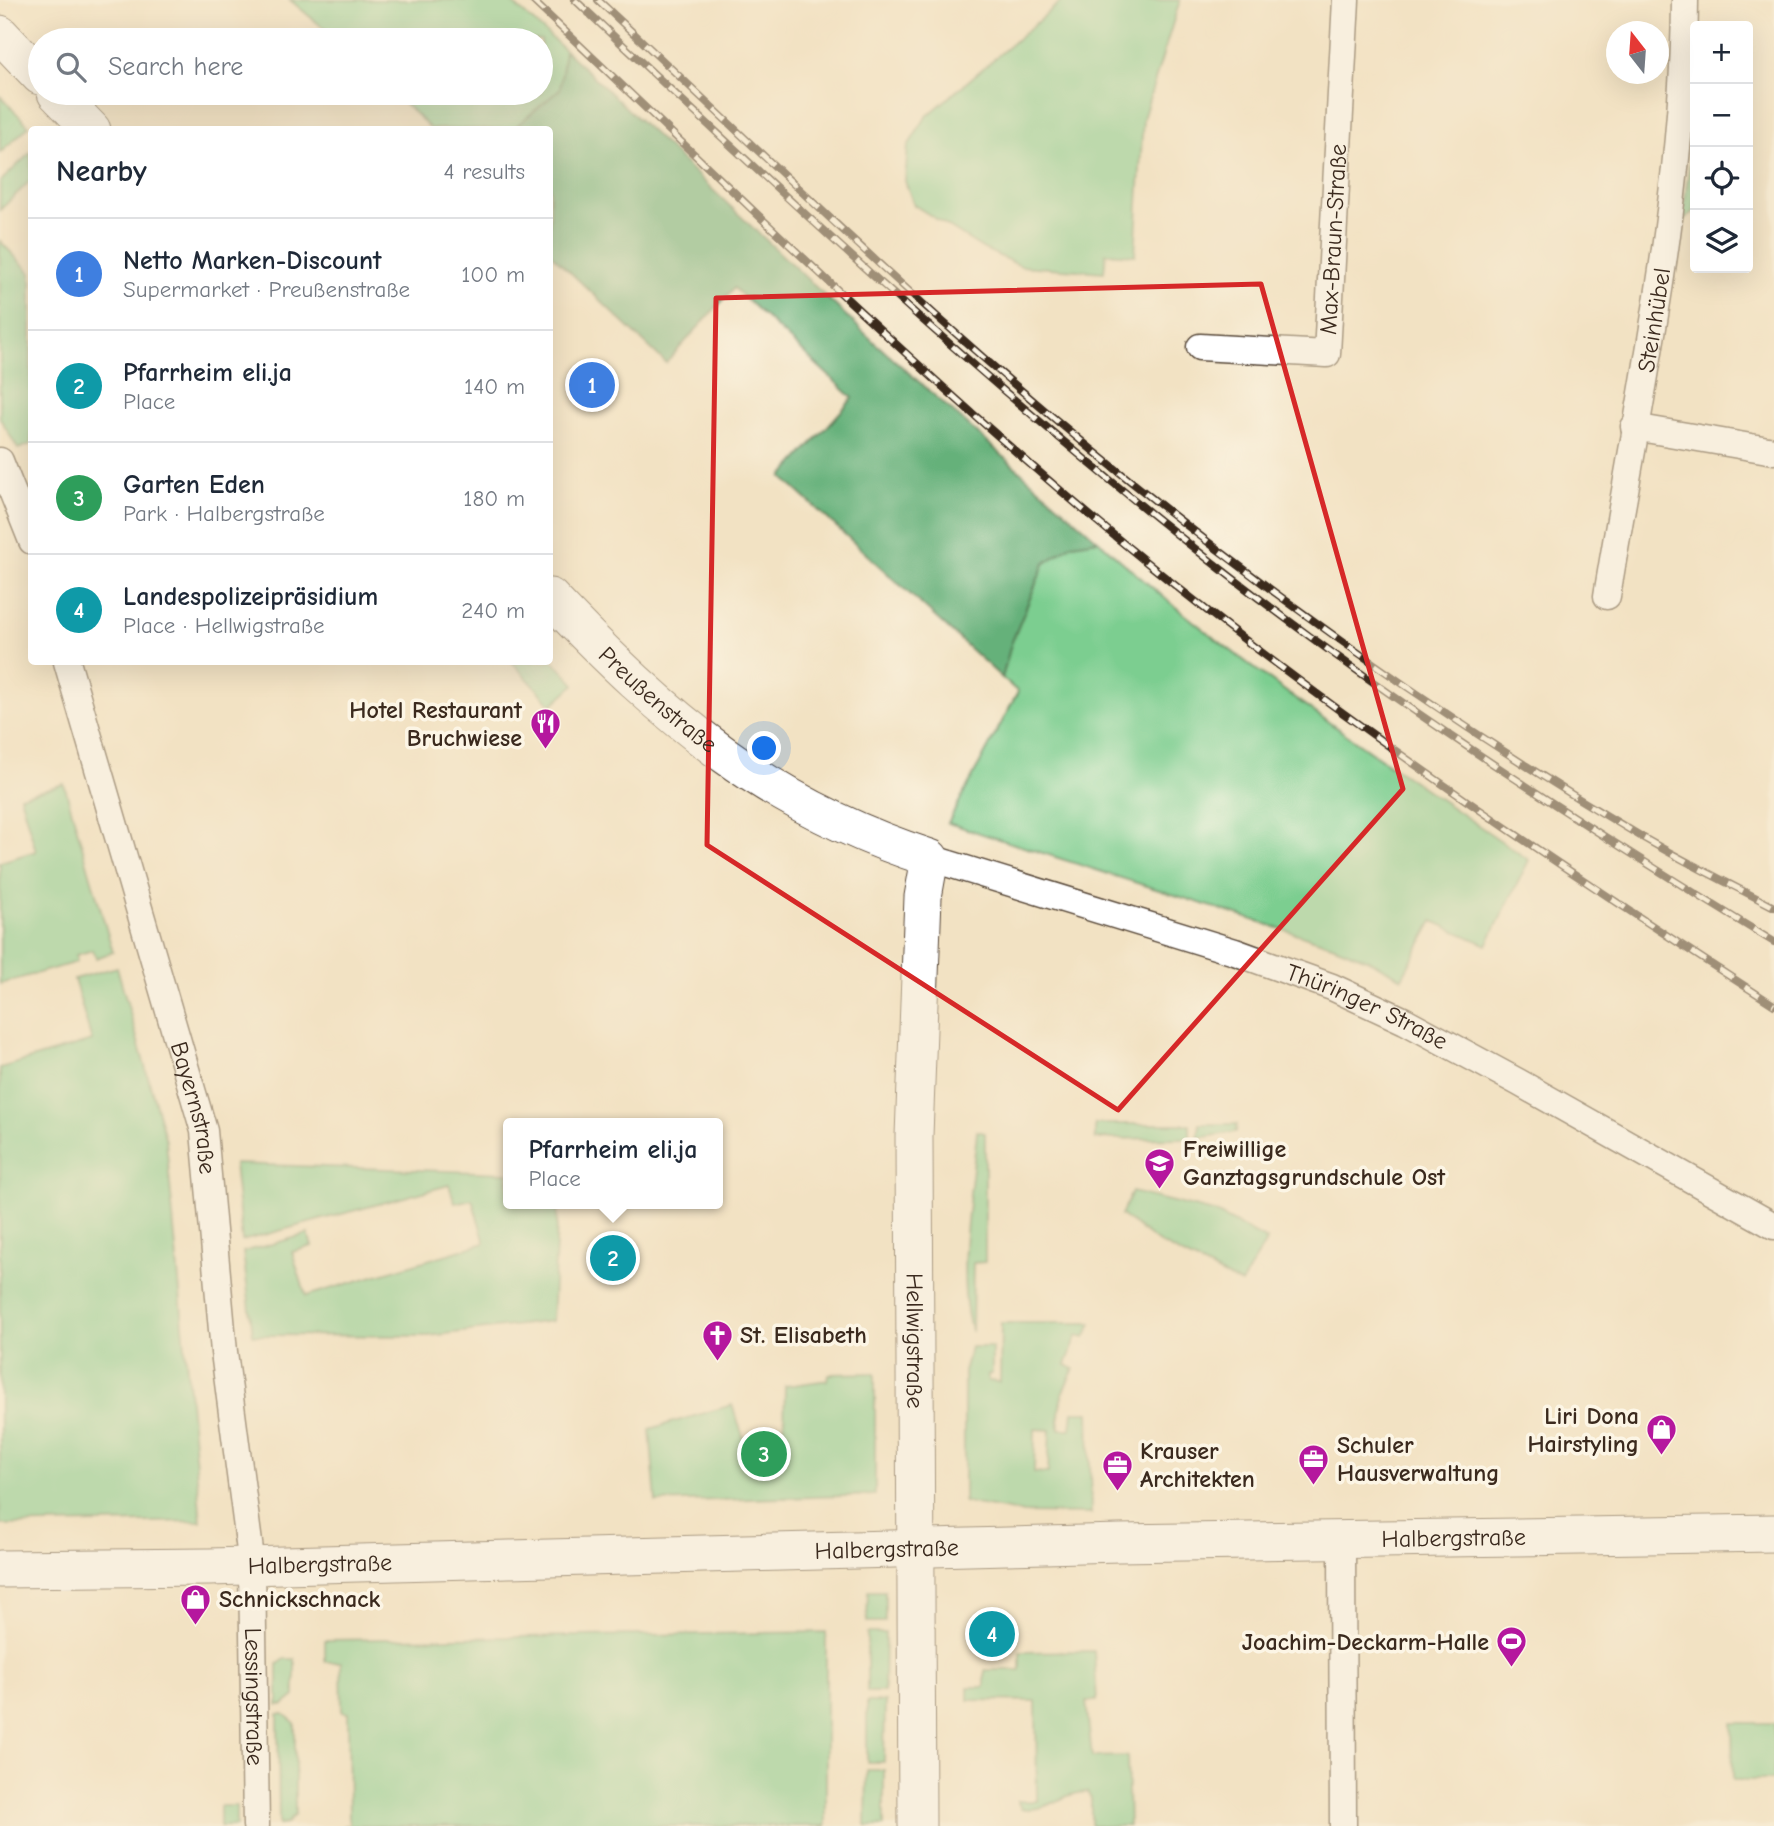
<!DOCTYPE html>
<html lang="en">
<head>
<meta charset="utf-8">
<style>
	body { margin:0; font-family:"Comic Neue",sans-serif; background:#f2f2f3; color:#1f2937 }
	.controls { position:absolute; right:21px; top:21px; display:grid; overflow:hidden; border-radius:7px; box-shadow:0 7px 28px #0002 }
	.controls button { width:63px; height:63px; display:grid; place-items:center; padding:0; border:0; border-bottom:2px solid #e0e1e3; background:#fff; color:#1f2937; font:35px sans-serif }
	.compass { position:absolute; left:1606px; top:21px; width:63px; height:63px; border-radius:50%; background:#fff; box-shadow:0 7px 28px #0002; rotate:343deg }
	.you { position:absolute; left:765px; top:749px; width:24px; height:24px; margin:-18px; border:5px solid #fff; border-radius:50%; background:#1a73e8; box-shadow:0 0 0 10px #1a73e833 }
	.badge { display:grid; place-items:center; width:46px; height:46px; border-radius:50%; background:#111827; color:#fff; font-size:23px; font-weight:700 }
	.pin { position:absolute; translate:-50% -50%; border:4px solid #fff; box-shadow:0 2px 7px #0006 }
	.popup { position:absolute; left:503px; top:1118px; width:220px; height:91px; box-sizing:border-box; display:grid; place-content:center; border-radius:7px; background:#fff; filter:drop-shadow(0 2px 5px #0005); font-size:23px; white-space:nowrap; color:#747a83 }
	.popup b { font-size:26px; color:#1f2937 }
	.popup::after { content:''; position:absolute; left:50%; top:100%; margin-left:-14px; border:14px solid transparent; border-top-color:#fff }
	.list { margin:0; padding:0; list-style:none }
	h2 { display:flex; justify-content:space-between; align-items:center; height:91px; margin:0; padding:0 28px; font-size:30px }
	h2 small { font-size:23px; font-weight:400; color:#747a83 }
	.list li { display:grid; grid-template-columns:46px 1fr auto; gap:21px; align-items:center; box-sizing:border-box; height:112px; padding:0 28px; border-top:2px solid #e0e1e3 }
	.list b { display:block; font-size:26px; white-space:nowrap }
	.list p { margin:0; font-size:23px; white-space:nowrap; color:#747a83 }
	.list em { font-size:23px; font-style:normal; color:#747a83 }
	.icon { flex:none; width:38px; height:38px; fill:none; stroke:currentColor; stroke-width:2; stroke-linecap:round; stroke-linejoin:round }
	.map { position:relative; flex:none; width:1774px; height:1826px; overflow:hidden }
	.search { position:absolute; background:#fff; box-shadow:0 7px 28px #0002; left:28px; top:28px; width:525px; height:77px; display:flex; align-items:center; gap:18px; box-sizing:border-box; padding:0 24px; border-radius:38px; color:#747a83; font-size:26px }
	.panel { position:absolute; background:#fff; box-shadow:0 7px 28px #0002; left:28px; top:126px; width:525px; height:539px; border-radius:7px }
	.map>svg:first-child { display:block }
	.green { fill:#7cce90; stroke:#5c7c57; stroke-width:2; fill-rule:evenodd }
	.forest { fill:#65b17a; stroke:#506e4c; stroke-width:2 }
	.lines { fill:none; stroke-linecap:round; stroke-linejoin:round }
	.street-casing { stroke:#564637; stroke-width:29 }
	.secondary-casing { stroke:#564637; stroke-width:39 }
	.street { stroke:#fff; stroke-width:26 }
	.secondary { stroke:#fff; stroke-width:37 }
	.rail-casing { stroke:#3b2a1e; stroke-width:8 }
	.rail { stroke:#fcf5e5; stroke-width:5; stroke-dasharray:16; stroke-linecap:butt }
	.marked { fill:none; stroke:#d62828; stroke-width:5; stroke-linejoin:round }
	.labels { text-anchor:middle; stroke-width:7; stroke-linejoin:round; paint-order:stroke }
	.street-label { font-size:24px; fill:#3b2a1e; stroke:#fcf5e5 }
	.poi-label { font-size:24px; font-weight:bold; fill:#3b2a1e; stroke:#fcf5e5; text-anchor:start }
</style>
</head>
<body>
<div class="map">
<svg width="1774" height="1826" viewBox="0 0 1774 1826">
	<rect width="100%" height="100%" fill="#fcf5e5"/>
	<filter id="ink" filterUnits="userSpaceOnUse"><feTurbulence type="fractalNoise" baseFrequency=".0143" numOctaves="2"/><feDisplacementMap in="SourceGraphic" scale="14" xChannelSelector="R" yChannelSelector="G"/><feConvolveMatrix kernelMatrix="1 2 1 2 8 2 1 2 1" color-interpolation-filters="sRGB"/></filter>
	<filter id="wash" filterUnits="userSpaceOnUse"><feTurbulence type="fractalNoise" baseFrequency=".00686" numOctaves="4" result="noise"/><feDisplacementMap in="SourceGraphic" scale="28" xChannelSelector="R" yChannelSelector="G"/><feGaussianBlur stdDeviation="1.57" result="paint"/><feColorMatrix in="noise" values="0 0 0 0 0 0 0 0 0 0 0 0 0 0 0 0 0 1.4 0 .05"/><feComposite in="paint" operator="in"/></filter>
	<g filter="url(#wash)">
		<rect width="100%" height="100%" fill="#f2e2c3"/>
		<g class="green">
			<path d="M 290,0 L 509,0 L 565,50 L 560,89 L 513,129 L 431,129 L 394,93 L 541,93 L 541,40 L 338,40 Z"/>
			<path d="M 1063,0 L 1180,0 L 1143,119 L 1135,255 L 1106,253 L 1104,272 L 1021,266 L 984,249 L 914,205 L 905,181 L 908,146 L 926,117 Z"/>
			<path d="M 0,96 L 29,126 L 0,153 Z"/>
			<path d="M 31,152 L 31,180 L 0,210 L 0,182 Z"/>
			<path d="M 1690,161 L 1695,161 L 1695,211 L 1682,221 Z"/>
			<path d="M 0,241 L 31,273 L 31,444 L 18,449 L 0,418 Z"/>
			<path d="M 1098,540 C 1230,661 1382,759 1529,860 L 1487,945 L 1433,921 L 1402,978 L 1367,959 L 1332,945 L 948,823 L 1018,692 L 1002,678 L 1011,644 L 1044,564 L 1072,544 Z"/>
			<path d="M 550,658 L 575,684 L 552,705 L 512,662 L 550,662 Z"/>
			<path d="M 64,784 L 113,952 L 96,958 L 93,950 L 76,955 L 77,962 L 0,984 L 0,862 L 36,851 L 20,796 Z"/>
			<path d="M 117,967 L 166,1141 L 201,1521 L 0,1525 L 0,1068 L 92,1041 L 74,979 Z"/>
			<path d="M 1095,1124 L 1190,1124 L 1190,1138 L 1095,1139 Z"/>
			<path d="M 1200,1124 L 1237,1124 L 1236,1132 L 1198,1138 Z"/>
			<path d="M 977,1131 L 985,1133 L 985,1262 L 973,1263 L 972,1332 C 954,1278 972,1190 977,1131 Z"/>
			<path d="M 234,1164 L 508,1173 L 508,1204 L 558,1204 L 552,1321 L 429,1336 L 253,1335 L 243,1252 L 308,1234 L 312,1246 L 292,1252 L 306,1296 L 485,1243 L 472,1199 L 455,1203 L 449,1185 L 242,1241 Z"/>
			<path d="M 1132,1192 L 1214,1212 L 1267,1240 L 1241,1284 L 1159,1243 L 1121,1215 Z"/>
			<path d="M 1001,1323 L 1092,1323 L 1085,1338 L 1077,1336 L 1066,1365 L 1074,1369 C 1062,1390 1058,1404 1059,1429 L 1071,1429 L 1073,1412 L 1089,1412 L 1091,1514 L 1024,1513 L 964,1502 L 964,1371 L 971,1347 L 992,1347 L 992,1374 L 988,1374 L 988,1381 L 1000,1382 ZM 1035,1429 L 1050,1430 L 1048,1473 L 1034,1472 Z"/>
			<path d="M 875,1373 L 875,1495 L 656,1502 L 650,1429 L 732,1405 L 748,1450 L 760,1446 L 757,1437 L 784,1428 L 785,1386 L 828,1380 L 829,1374 Z"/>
			<path d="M 868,1591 L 885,1591 L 885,1622 L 867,1622 Z"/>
			<path d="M 826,1632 L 826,1826 L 343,1826 L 349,1825 L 348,1713 L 342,1712 L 341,1662 L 325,1662 L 325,1640 Z"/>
			<path d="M 867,1633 L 885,1633 L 884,1692 L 867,1692 Z"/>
			<path d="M 1094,1651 L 1097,1701 L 1086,1701 L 1092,1757 L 1127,1756 L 1129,1826 L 1091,1826 L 1091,1799 L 1087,1792 C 1062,1792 1046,1814 1021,1808 L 1017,1801 L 1037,1801 L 1036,1701 L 968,1700 L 968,1687 L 985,1687 L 985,1670 L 1020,1670 L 1020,1652 Z"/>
			<path d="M 285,1659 L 295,1659 L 295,1696 L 284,1705 L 278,1705 L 278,1664 Z"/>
			<path d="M 867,1702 L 885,1702 L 884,1762 L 867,1762 Z"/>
			<path d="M 278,1714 L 284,1714 L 295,1723 L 295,1814 L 286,1824 L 279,1825 Z"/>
			<path d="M 1732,1723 L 1774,1723 L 1774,1780 L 1733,1780 Z"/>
			<path d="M 867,1770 L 884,1770 L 884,1826 L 866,1826 Z"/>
			<rect x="220" y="1806" width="16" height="20"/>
		</g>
		<path class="forest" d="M 565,50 L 874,342 L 1098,540 L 1072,544 L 1044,564 L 1011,644 L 1002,678 L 782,477 L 853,398 L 734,288 L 666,363 L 550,253 L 550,130 L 513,129 L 560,89 Z"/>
	</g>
	<g filter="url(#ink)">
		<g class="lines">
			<defs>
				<g id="street">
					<path id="s1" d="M 1200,347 L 1327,354 L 1346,0"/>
					<path d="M 1634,427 L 1774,451"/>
					<path d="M 0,461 L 32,541"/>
					<path id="s2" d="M 1607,596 C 1639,399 1684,200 1685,0"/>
					<path id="s3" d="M 67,662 L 204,1131 L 224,1352 L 252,1566 L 256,1826"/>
					<path id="s4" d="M 930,858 L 1235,952 L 1332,987 L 1405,1021 L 1518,1082 L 1774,1226"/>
					<path d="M 1342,1540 L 1343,1826"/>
				</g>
				<g id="secondary">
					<path d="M 0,34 L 40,76"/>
					<path d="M 56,93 L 92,130"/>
					<path id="s5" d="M 550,597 C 665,718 768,806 930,858 L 923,897 L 914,1136 L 917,1826"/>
					<path id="s6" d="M 0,1569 L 209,1567 L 1119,1543 L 1774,1533"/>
				</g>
			</defs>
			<use href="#street" class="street-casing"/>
			<use href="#secondary" class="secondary-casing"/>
			<use href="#street" class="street"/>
			<use href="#secondary" class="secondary"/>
			<defs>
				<g id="rail">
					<path d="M 532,0 C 744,200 952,408 1181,590 C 1370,740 1571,874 1774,1005"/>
					<path d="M 575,0 C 773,186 971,371 1184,540 C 1370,689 1571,818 1774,942"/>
					<path d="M 598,0 C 713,107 826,217 943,322 C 1155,512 1397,692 1642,837 C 1685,862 1730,884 1774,907"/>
				</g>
			</defs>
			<use href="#rail" class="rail-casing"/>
			<use href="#rail" class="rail"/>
		</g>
	</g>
	<path d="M0 0H1774V1826H0ZM 1261,284 L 1403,789 L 1118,1110 L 707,845 L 716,298 Z" fill="#f2e2c3" fill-opacity=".55" fill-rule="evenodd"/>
	<path class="marked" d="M 1261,284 L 1403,789 L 1118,1110 L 707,845 L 716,298 Z"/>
	<defs>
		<symbol id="restaurant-pin" viewBox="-11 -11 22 30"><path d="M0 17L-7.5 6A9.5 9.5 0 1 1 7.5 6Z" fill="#b5179e" stroke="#fcf5e5"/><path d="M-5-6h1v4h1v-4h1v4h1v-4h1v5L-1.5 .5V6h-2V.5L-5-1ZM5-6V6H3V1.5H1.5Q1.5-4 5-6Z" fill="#fff"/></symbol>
		<symbol id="school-pin" viewBox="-11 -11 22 30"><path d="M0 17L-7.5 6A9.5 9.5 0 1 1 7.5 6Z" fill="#b5179e" stroke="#fcf5e5"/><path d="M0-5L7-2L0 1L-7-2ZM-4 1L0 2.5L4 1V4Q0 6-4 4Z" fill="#fff"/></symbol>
		<symbol id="church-pin" viewBox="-11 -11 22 30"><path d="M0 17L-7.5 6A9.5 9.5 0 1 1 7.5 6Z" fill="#b5179e" stroke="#fcf5e5"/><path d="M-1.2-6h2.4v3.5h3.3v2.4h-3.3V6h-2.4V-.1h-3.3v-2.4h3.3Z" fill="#fff"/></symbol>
		<symbol id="shop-pin" viewBox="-11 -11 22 30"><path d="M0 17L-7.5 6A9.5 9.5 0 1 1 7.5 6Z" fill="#b5179e" stroke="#fcf5e5"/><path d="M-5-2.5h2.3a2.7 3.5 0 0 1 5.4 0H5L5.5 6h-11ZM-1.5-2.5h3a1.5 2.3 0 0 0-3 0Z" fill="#fff"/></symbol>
		<symbol id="office-pin" viewBox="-11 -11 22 30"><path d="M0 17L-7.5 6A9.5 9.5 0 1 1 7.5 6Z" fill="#b5179e" stroke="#fcf5e5"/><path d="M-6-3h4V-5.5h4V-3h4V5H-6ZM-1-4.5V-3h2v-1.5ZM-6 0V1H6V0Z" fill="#fff"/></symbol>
		<symbol id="stadium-pin" viewBox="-11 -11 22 30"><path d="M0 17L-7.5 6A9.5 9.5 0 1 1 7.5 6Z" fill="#b5179e" stroke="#fcf5e5"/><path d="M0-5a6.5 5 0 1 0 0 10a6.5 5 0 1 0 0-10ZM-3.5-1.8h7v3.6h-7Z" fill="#fff"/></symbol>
	</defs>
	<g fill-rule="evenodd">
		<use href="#restaurant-pin" x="528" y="706" width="35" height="47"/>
		<use href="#school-pin" x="1142" y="1146" width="35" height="47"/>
		<use href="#church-pin" x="700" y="1318" width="35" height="47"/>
		<use href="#shop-pin" x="1644" y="1412" width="35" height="47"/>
		<use href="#office-pin" x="1296" y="1442" width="35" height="47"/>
		<use href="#office-pin" x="1100" y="1448" width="35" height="47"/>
		<use href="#shop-pin" x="178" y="1582" width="35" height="47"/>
		<use href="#stadium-pin" x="1494" y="1624" width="35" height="47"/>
	</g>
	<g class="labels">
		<g class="street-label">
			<text dy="8" stroke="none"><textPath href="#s1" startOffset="242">Max-Braun-Straße</textPath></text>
			<text dy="8" stroke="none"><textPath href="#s2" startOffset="280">Steinhübel</textPath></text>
			<text dy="8" stroke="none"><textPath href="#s5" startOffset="149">Preußenstraße</textPath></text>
			<text dy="8" stroke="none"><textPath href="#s4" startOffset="462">Thüringer Straße</textPath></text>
			<text dy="8" stroke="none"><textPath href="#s3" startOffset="464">Bayernstraße</textPath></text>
			<text dy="8" stroke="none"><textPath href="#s5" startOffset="950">Hellwigstraße</textPath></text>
			<text dy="8" stroke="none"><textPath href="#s6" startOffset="1454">Halbergstraße</textPath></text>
			<text dy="8" stroke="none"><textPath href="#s6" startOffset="887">Halbergstraße</textPath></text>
			<text dy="8" stroke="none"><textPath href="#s6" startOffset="320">Halbergstraße</textPath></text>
			<text dy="8" stroke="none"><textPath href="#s3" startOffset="1057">Lessingstraße</textPath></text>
		</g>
		<g class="poi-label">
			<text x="522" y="718" text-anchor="end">Hotel Restaurant<tspan x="522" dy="28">Bruchwiese</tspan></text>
			<text x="1183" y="1157">Freiwillige<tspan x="1183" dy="28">Ganztagsgrundschule Ost</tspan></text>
			<text x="740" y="1343">St. Elisabeth</text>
			<text x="1639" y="1424" text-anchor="end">Liri Dona<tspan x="1639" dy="28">Hairstyling</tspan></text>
			<text x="1337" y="1453">Schuler<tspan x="1337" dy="28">Hausverwaltung</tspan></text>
			<text x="1140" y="1459">Krauser<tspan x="1140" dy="28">Architekten</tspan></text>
			<text x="219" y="1607">Schnickschnack</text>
			<text x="1489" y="1650" text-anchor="end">Joachim-Deckarm-Halle</text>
		</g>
	</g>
</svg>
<div class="controls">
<button>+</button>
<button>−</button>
<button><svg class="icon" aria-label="locate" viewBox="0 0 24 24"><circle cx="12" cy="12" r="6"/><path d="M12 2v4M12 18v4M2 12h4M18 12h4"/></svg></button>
<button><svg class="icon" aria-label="layers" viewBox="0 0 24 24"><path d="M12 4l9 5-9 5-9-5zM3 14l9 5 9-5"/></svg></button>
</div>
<svg class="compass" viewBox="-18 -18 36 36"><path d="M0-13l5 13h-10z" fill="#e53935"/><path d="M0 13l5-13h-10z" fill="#747a83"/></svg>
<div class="you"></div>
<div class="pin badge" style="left:592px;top:385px;background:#3f7fe0">1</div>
<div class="pin badge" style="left:613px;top:1258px;background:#0f9aa8">2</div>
<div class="popup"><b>Pfarrheim eli.ja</b>Place</div>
<div class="pin badge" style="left:764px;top:1454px;background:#2e9e5b">3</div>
<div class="pin badge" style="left:992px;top:1634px;background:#0f9aa8">4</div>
<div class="search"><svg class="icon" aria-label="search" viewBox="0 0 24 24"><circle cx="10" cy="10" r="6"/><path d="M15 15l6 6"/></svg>Search here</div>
<section class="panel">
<h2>Nearby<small>4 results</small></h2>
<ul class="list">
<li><span class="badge" style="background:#3f7fe0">1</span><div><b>Netto Marken-Discount</b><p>Supermarket · Preußenstraße</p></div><em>100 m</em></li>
<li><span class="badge" style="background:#0f9aa8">2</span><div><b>Pfarrheim eli.ja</b><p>Place</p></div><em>140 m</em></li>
<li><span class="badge" style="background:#2e9e5b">3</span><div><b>Garten Eden</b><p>Park · Halbergstraße</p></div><em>180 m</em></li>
<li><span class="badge" style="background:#0f9aa8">4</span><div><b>Landespolizeipräsidium</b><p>Place · Hellwigstraße</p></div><em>240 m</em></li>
</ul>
</section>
</div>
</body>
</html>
